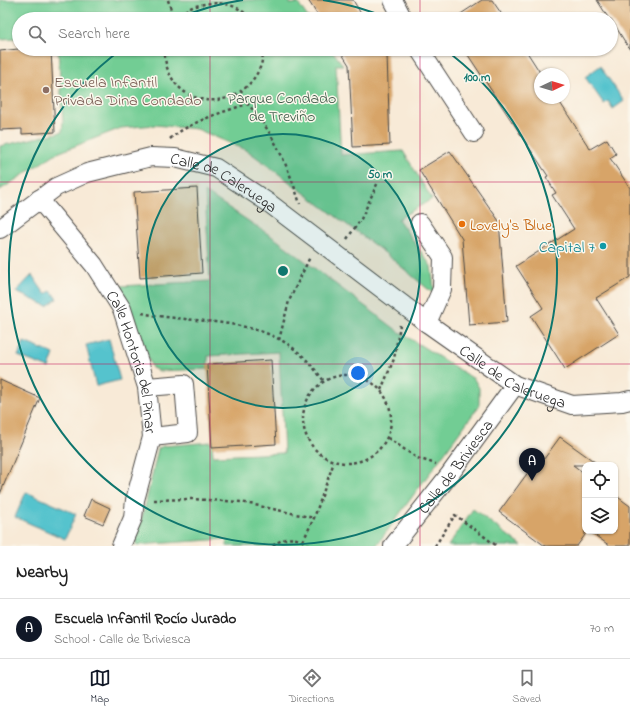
<!DOCTYPE html>
<html lang="en">
<head>
<meta charset="utf-8">
<style>
	body { margin:0; font-family:"Indie Flower",sans-serif; background:#f6f6f6; color:#222 }
	.controls { position:absolute; right:12px; bottom:12px; display:grid; overflow:hidden; border-radius:8px; box-shadow:0 1px 3px #0004 }
	.controls button { width:36px; height:36px; display:grid; place-items:center; padding:0; border:0; border-bottom:1px solid #e0e0e0; background:#fff; color:#222; font:20px sans-serif }
	.compass { position:absolute; left:534px; top:68px; width:36px; height:36px; border-radius:50%; background:#fff; box-shadow:0 1px 3px #0004; rotate:86deg }
	.you { position:absolute; left:358px; top:373px; width:14px; height:14px; margin:-10px; border:3px solid #fff; border-radius:50%; background:#1a73e8; box-shadow:0 0 0 6px #1a73e833 }
	.badge { display:grid; place-items:center; width:26px; height:26px; border-radius:50%; background:#111827; color:#fff; font-size:13px; font-weight:700 }
	.pin { position:absolute; translate:-50% -33px; filter:drop-shadow(0 1px 2px #0008) }
	.pin::after { content:''; position:absolute; top:21px; width:14px; height:12px; background:inherit; clip-path:polygon(0 0,100% 0,50% 100%) }
	.list { margin:0; padding:0; list-style:none }
	h2 { display:flex; justify-content:space-between; align-items:center; height:52px; margin:0; padding:0 16px; font-size:17px }
	h2 small { font-size:13px; font-weight:400; color:#767676 }
	.list li { display:grid; grid-template-columns:26px 1fr auto; gap:12px; align-items:center; box-sizing:border-box; height:60px; padding:0 16px; border-top:1px solid #e0e0e0 }
	.list b { display:block; font-size:15px; white-space:nowrap }
	.list p { margin:0; font-size:13px; white-space:nowrap; color:#767676 }
	.list em { font-size:13px; font-style:normal; color:#767676 }
	.icon { flex:none; width:22px; height:22px; fill:none; stroke:currentColor; stroke-width:2; stroke-linecap:round; stroke-linejoin:round }
	.map { position:relative; flex:none; width:630px; height:546px; overflow:hidden }
	.search { position:absolute; background:#fff; box-shadow:0 1px 3px #0004; left:12px; right:12px; top:12px; height:44px; display:flex; align-items:center; gap:10px; box-sizing:border-box; padding:0 14px; border-radius:22px; color:#767676; font-size:15px }
	.sheet { height:112px; background:#fff }
	nav { display:flex; justify-content:space-around; align-items:center; box-sizing:border-box; height:56px; border-top:1px solid #e0e0e0; background:#fff; font-size:11px; color:#767676 }
	nav a { display:grid; justify-items:center; gap:2px }
	nav .on { color:#111827 }
	.map>svg:first-child { display:block }
	.green { fill:#72cd94; stroke:#4e7c60 }
	.water { fill:#55c3cd; stroke:#40777c }
	.building { fill:#d7a468 }
	.lines { fill:none; stroke-linecap:round; stroke-linejoin:round }
	.minor-casing { stroke:#4a4845; stroke-width:20 }
	.path { stroke:#4a4845; stroke-width:2.5; stroke-dasharray:3 3; stroke-linecap:butt }
	.minor { stroke:#fff; stroke-width:18 }
	.grid { fill:none; stroke:#c2185b; stroke-width:1; stroke-opacity:0.55 }
	.ring { fill:none; stroke:#0f766e; stroke-width:2 }
	.education-dot { fill:#8d6e63; stroke:#fbf7ec; stroke-width:1.5 }
	.food-dot { fill:#e8710a; stroke:#fbf7ec; stroke-width:1.5 }
	.culture-dot { fill:#0f9aa8; stroke:#fbf7ec; stroke-width:1.5 }
	.labels { text-anchor:middle; stroke-width:3; stroke-linejoin:round; paint-order:stroke }
	.education-label { font-size:16px; fill:#785e54; stroke:#fbf7ec; text-anchor:start }
	.park-label { font-size:16px; fill:#405c4a; stroke:#fbf7ec }
	.street-label { font-size:16px; fill:#2b2b2b; stroke:#fbf7ec }
	.food-label { font-size:16px; fill:#c56008; stroke:#fbf7ec; text-anchor:start }
	.culture-label { font-size:16px; fill:#0d838f; stroke:#fbf7ec; text-anchor:end }
	.centre { fill:#0f766e; stroke:#fbf7ec; stroke-width:2 }
	.ring-label { font-size:12px; text-anchor:middle; font-weight:bold; fill:#0f766e; stroke:#fbf7ec; stroke-width:3; stroke-linejoin:round; paint-order:stroke }
</style>
</head>
<body>
<div class="map">
<svg width="630" height="546" viewBox="0 0 630 546">
	<rect width="100%" height="100%" fill="#fbf7ec"/>
	<filter id="ink" filterUnits="userSpaceOnUse"><feTurbulence type="fractalNoise" baseFrequency=".025" numOctaves="2"/><feDisplacementMap in="SourceGraphic" scale="8" xChannelSelector="R" yChannelSelector="G"/><feConvolveMatrix kernelMatrix="1 2 1 2 8 2 1 2 1" color-interpolation-filters="sRGB"/></filter>
	<filter id="wash" filterUnits="userSpaceOnUse"><feTurbulence type="fractalNoise" baseFrequency=".012" numOctaves="4" result="noise"/><feDisplacementMap in="SourceGraphic" scale="16" xChannelSelector="R" yChannelSelector="G"/><feGaussianBlur stdDeviation="0.9" result="paint"/><feColorMatrix in="noise" values="0 0 0 0 0 0 0 0 0 0 0 0 0 0 0 0 0 1.4 0 .05"/><feComposite in="paint" operator="in"/></filter>
	<g filter="url(#wash)">
		<rect width="100%" height="100%" fill="#f8ead7"/>
		<g class="green">
			<path d="M 0,0 L 290,0 L 290,4 L 298,3 L 309,19 L 19,19 L 19,38 L 0,39 Z"/>
			<path d="M 58,49 L 331,49 L 343,65 L 336,65 L 341,155 L 403,151 L 432,199 L 398,219 L 431,266 L 435,295 L 385,253 L 248,151 L 197,129 L 155,125 L 121,128 L 55,154 L 0,190 L 0,146 L 62,132 L 63,122 Z"/>
			<path d="M 205,192 L 277,240 L 398,331 L 474,379 L 479,388 L 479,406 L 376,546 L 227,546 L 226,539 L 136,545 L 135,537 L 144,511 L 158,449 L 163,446 L 212,442 L 213,456 L 284,453 L 279,352 L 208,356 L 208,369 L 159,371 L 152,368 L 121,286 L 210,281 Z"/>
			<path d="M 473,509 L 522,546 L 448,546 Z"/>
		</g>
		<g class="water">
			<path d="M 600,66 L 624,101 L 613,109 L 608,101 L 604,104 L 585,77 Z"/>
			<path d="M 32,275 L 45,294 L 51,291 L 57,299 L 47,306 L 16,292 Z"/>
			<path d="M 109,339 L 120,380 L 96,386 L 86,345 Z"/>
			<path d="M 24,342 L 54,354 L 49,368 L 18,356 Z"/>
			<path d="M 26,492 L 76,514 L 65,539 L 15,517 Z"/>
		</g>
		<g id="blocks">
			<g class="building">
				<path d="M 308,0 L 353,0 L 364,19 L 320,19 Z"/>
				<path d="M 482,0 L 492,0 L 505,19 L 453,19 Z"/>
				<path d="M 597,0 L 630,0 L 630,50 L 611,19 L 609,19 Z"/>
				<path d="M 18,49 L 51,49 L 55,132 L 22,134 L 22,129 L 0,130 L 0,51 Z"/>
				<path d="M 339,49 L 383,49 L 387,55 L 390,145 L 353,147 L 349,65 Z"/>
				<path d="M 464,49 L 525,49 L 541,74 L 540,98 L 557,98 L 590,149 L 607,139 L 616,154 L 610,158 L 630,188 L 630,277 L 596,298 L 619,334 L 565,369 L 531,316 L 543,308 L 516,266 L 574,229 L 552,195 L 556,193 L 546,177 L 548,176 Z"/>
				<path d="M 450,151 L 499,221 L 507,322 L 469,325 L 462,239 L 419,170 Z"/>
				<path d="M 197,188 L 202,273 L 140,278 L 134,192 Z"/>
				<path d="M 271,360 L 276,444 L 212,448 L 207,364 Z"/>
				<path d="M 0,380 L 40,398 L 0,494 Z"/>
				<path d="M 560,437 L 599,465 L 573,465 L 585,474 L 585,535 L 577,546 L 545,546 L 499,512 L 537,460 L 541,463 Z"/>
				<path d="M 615,495 L 630,506 L 630,546 L 610,546 L 589,531 L 615,531 Z"/>
				<path d="M 91,499 L 110,508 L 103,524 L 84,516 Z"/>
			</g>
		</g>
	</g>
	<g filter="url(#ink)">
		<use href="#blocks" fill-opacity="0" stroke="#4a4845" stroke-width="1"/>
		<g class="lines">
			<defs>
				<g id="minor">
					<path d="M 393,0 L 403,19"/>
					<path d="M 419,49 L 474,133"/>
					<path id="s1" d="M 39,199 L 94,265 L 122,309 L 147,387 L 152,437 L 135,500 L 133,518 L 121,546"/>
					<path d="M 420,223 L 443,257 L 442,289 L 427,323"/>
					<path id="s2" d="M 0,229 L 56,187 L 87,173 L 151,157 L 175,158 L 216,168 L 269,203 L 427,323 L 515,385 L 572,405 L 622,402 L 630,400"/>
					<path d="M 147,387 L 184,384 L 188,433 L 152,437"/>
					<path id="s3" d="M 393,546 L 450,474 L 515,385"/>
				</g>
			</defs>
			<use href="#minor" class="minor-casing"/>
			<g class="path">
				<path d="M 168,0 L 174,19"/>
				<path d="M 176,19 C 180,16 184,11 188,9 C 207,0 237,0 250,19"/>
				<path d="M 164,49 C 165,55 165,64 168,70 C 183,110 236,109 256,75 C 261,68 264,57 262,49"/>
				<path d="M 238,95 C 269,121 288,165 300,204"/>
				<path d="M 170,139 C 189,122 223,112 247,104"/>
				<path d="M 347,239 L 361,219 L 378,182"/>
				<path d="M 142,313 C 192,324 257,316 298,352 C 308,360 316,371 324,381"/>
				<path d="M 279,340 L 289,301 L 310,257"/>
				<circle cx="347" cy="419" r="44"/>
				<path d="M 381,390 L 394,359 L 400,325"/>
				<path d="M 388,438 L 417,458 L 436,464"/>
				<path d="M 154,500 L 191,499 L 241,502 L 314,518"/>
				<path d="M 303,541 L 314,518 L 334,462"/>
				<path d="M 273,546 C 284,536 299,536 309,546"/>
				<path d="M 435,546 L 455,515 L 497,546"/>
			</g>
			<use href="#minor" class="minor"/>
		</g>
	</g>
	<path class="grid" d="M 210,0 L 210,19M 420,0 L 420,19M 210,49 L 210,546M 420,49 L 420,546M 0,182 L 630,182M 0,364 L 630,364"/>
	<circle cx="283" cy="271" r="137" fill="#0f766e" fill-opacity=".12"/>
	<g class="ring">
		<circle cx="283" cy="271" r="137"/>
		<path d="M176 19A274 274 0 0 1 243 0M323 0A274 274 0 0 1 390 19M444 49A274 274 0 1 1 122 49"/>
	</g>
	<circle class="education-dot" cx="46" cy="90" r="4"/>
	<circle class="food-dot" cx="462" cy="224" r="4"/>
	<circle class="culture-dot" cx="603" cy="246" r="4"/>
	<g class="labels">
		<g class="education-label">
			<text x="54" y="87">Escuela Infantil<tspan x="54" dy="18">Privada Dina Condado</tspan></text>
		</g>
		<g class="park-label">
			<text x="282" y="103">Parque Condado<tspan x="282" dy="18">de Treviño</tspan></text>
		</g>
		<g class="street-label">
			<text dy="6" stroke="none"><textPath href="#s2" startOffset="249">Calle de Caleruega</textPath></text>
			<text dy="6" stroke="none"><textPath href="#s1" startOffset="192">Calle Hontoria del Pinar</textPath></text>
			<text dy="6" stroke="none"><textPath href="#s2" startOffset="600">Calle de Caleruega</textPath></text>
			<text dy="6" stroke="none"><textPath href="#s3" startOffset="101">Calle de Briviesca</textPath></text>
		</g>
		<g class="food-label">
			<text x="470" y="230">Lovely's Blue</text>
		</g>
		<g class="culture-label">
			<text x="595" y="252">Capital 7</text>
		</g>
	</g>
	<circle cx="283" cy="271" r="6" class="centre"/>
	<g class="ring-label">
		<text x="477" y="81">100 m</text>
		<text x="380" y="178">50 m</text>
	</g>
</svg>
<div class="controls">
<button><svg class="icon" aria-label="locate" viewBox="0 0 24 24"><circle cx="12" cy="12" r="6"/><path d="M12 2v4M12 18v4M2 12h4M18 12h4"/></svg></button>
<button><svg class="icon" aria-label="layers" viewBox="0 0 24 24"><path d="M12 4l9 5-9 5-9-5zM3 14l9 5 9-5"/></svg></button>
</div>
<svg class="compass" viewBox="-18 -18 36 36"><path d="M0-13l5 13h-10z" fill="#e53935"/><path d="M0 13l5-13h-10z" fill="#767676"/></svg>
<div class="you"></div>
<div class="pin badge" style="left:532px;top:481px">A</div>
<div class="search"><svg class="icon" aria-label="search" viewBox="0 0 24 24"><circle cx="10" cy="10" r="6"/><path d="M15 15l6 6"/></svg>Search here</div>
</div>
<section class="sheet">
<h2>Nearby<small></small></h2>
<ul class="list">
<li><span class="badge">A</span><div><b>Escuela Infantil Rocío Jurado</b><p>School · Calle de Briviesca</p></div><em>70 m</em></li>
</ul>
</section>
<nav>
<a class="on"><svg class="icon" aria-label="map" viewBox="0 0 24 24"><path d="M3 6l6-2 6 2 6-2v14l-6 2-6-2-6 2zM9 4v14M15 6v14"/></svg>Map</a>
<a><svg class="icon" aria-label="directions" viewBox="0 0 24 24"><path d="M12 3l9 9-9 9-9-9zM9 14v-3h6M13 9l2 2-2 2"/></svg>Directions</a>
<a><svg class="icon" aria-label="saved" viewBox="0 0 24 24"><path d="M7 4h10v16l-5-4-5 4z"/></svg>Saved</a>
</nav>
</body>
</html>
